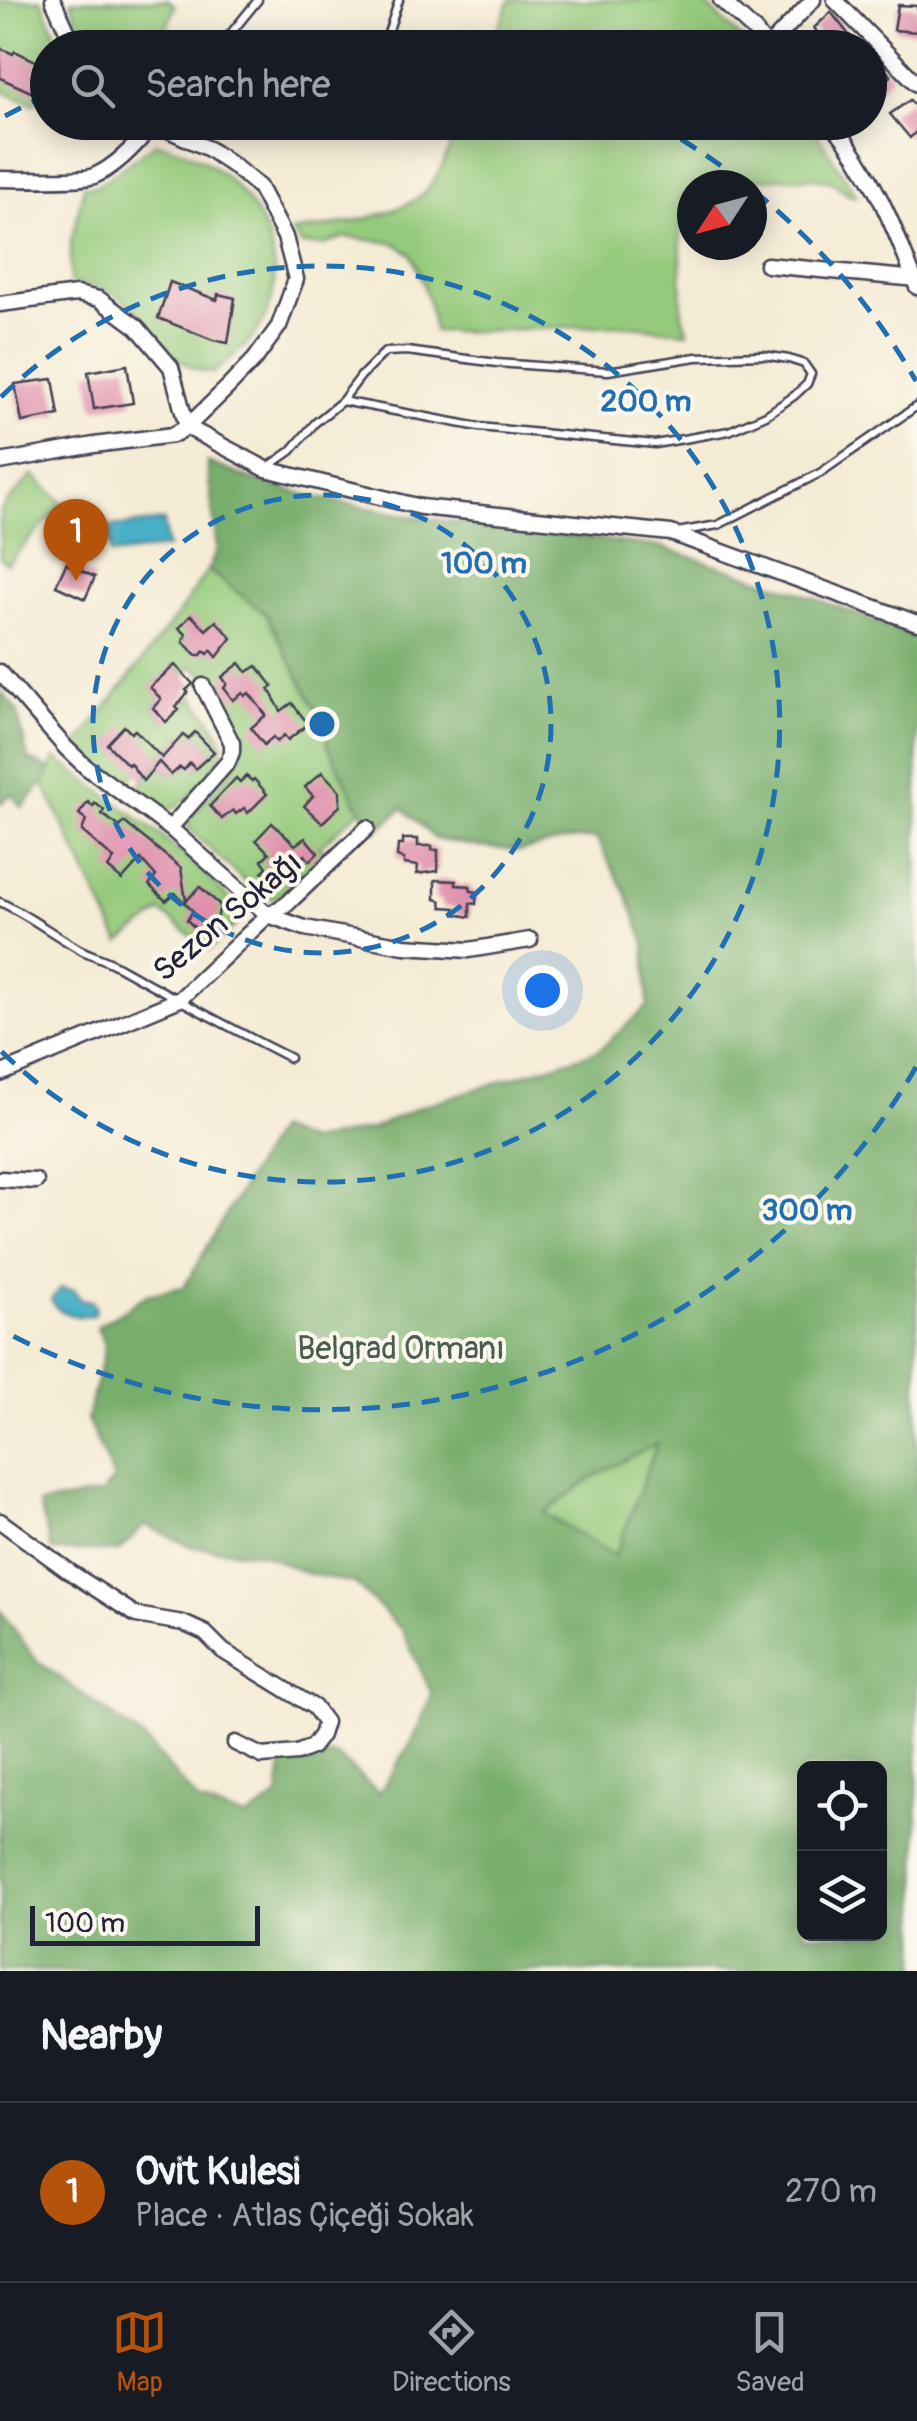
<!DOCTYPE html>
<html lang="en">
<head>
<meta charset="utf-8">
<style>
	body { margin:0; font-family:Pangolin,sans-serif; background:#20242c; color:#f1f3f6 }
	.controls { position:absolute; right:30px; bottom:30px; display:grid; overflow:hidden; border-radius:15px; box-shadow:0 5px 25px #0003 }
	.controls button { width:90px; height:90px; display:grid; place-items:center; padding:0; border:0; border-bottom:2px solid #363941; background:#171b24; color:#f1f3f6; font:50px sans-serif }
	.compass { position:absolute; left:677px; top:170px; width:90px; height:90px; border-radius:50%; background:#171b24; box-shadow:0 5px 25px #0003; rotate:234deg }
	.scale { position:absolute; left:30px; bottom:25px; width:230px; box-sizing:border-box; padding-left:10px; border:5px solid #22223b; border-top:0; font-size:28px; line-height:35px; white-space:nowrap; color:#22223b; -webkit-text-stroke:8px #fbf7ec; paint-order:stroke }
	.you { position:absolute; left:542px; top:990px; width:35px; height:35px; margin:-25px; border:8px solid #fff; border-radius:50%; background:#1a73e8; box-shadow:0 0 0 15px #1a73e833 }
	.badge { display:grid; place-items:center; width:65px; height:65px; border-radius:50%; background:#b45309; color:#fff; font-size:32px; font-weight:700 }
	.pin { position:absolute; translate:-50% -82px; filter:drop-shadow(0 2px 5px #0008) }
	.pin::after { content:''; position:absolute; top:52px; width:35px; height:30px; background:inherit; clip-path:polygon(0 0,100% 0,50% 100%) }
	.list { margin:0; padding:0; list-style:none }
	h2 { display:flex; justify-content:space-between; align-items:center; height:130px; margin:0; padding:0 40px; font-size:42px }
	h2 small { font-size:32px; font-weight:400; color:#9ea1a6 }
	.list li { display:grid; grid-template-columns:65px 1fr auto; gap:30px; align-items:center; box-sizing:border-box; height:180px; padding:0 40px; border-top:2px solid #363941 }
	.list b { display:block; font-size:38px; white-space:nowrap }
	.list p { margin:0; font-size:32px; white-space:nowrap; color:#9ea1a6 }
	.list em { font-size:32px; font-style:normal; color:#9ea1a6 }
	.icon { flex:none; width:55px; height:55px; fill:none; stroke:currentColor; stroke-width:2; stroke-linecap:round; stroke-linejoin:round }
	.map { position:relative; flex:none; width:917px; height:1971px; overflow:hidden }
	.search { position:absolute; background:#171b24; box-shadow:0 5px 25px #0003; left:30px; right:30px; top:30px; height:110px; display:flex; align-items:center; gap:25px; box-sizing:border-box; padding:0 35px; border-radius:55px; color:#9ea1a6; font-size:38px }
	.sheet { height:310px; background:#171b24 }
	nav { display:flex; justify-content:space-around; align-items:center; box-sizing:border-box; height:140px; border-top:2px solid #363941; background:#171b24; font-size:28px; color:#9ea1a6 }
	nav a { display:grid; justify-items:center; gap:5px }
	nav .on { color:#b45309 }
	.map>svg:first-child { display:block }
	.green { fill:#95ca7c; stroke:#5c765c; stroke-width:2.5 }
	.forest { fill:#78ae6c; stroke:#4d6854; stroke-width:2.5; fill-rule:evenodd }
	.water { fill:#47afc6; stroke:#346880; stroke-width:2.5 }
	.building { fill:#df8eab }
	.lines { fill:none; stroke-linecap:round; stroke-linejoin:round }
	.lane-casing { stroke:#424052; stroke-width:11 }
	.street-casing { stroke:#424052; stroke-width:19 }
	.lane { stroke:#fff; stroke-width:6 }
	.street { stroke:#fff; stroke-width:14 }
	.ring { fill:none; stroke:#1f6fb2; stroke-width:5; stroke-dasharray:18 12 }
	.labels { text-anchor:middle; stroke-width:8; stroke-linejoin:round; paint-order:stroke }
	.street-label { font-size:32px; fill:#22223b; stroke:#fbf7ec }
	.park-label { font-size:32px; fill:#4a5d52; stroke:#fbf7ec }
	.centre { fill:#1f6fb2; stroke:#fbf7ec; stroke-width:5 }
	.ring-label { font-size:30px; text-anchor:middle; font-weight:bold; fill:#1f6fb2; stroke:#fbf7ec; stroke-width:8; stroke-linejoin:round; paint-order:stroke }
</style>
</head>
<body>
<div class="map">
<svg width="917" height="1971" viewBox="0 0 917 1971">
	<rect width="100%" height="100%" fill="#fbf7ec"/>
	<filter id="ink" filterUnits="userSpaceOnUse"><feTurbulence type="fractalNoise" baseFrequency=".01" numOctaves="2"/><feDisplacementMap in="SourceGraphic" scale="20" xChannelSelector="R" yChannelSelector="G"/><feConvolveMatrix kernelMatrix="1 2 1 2 8 2 1 2 1" color-interpolation-filters="sRGB"/></filter>
	<filter id="wash" filterUnits="userSpaceOnUse"><feTurbulence type="fractalNoise" baseFrequency=".0048" numOctaves="4" result="noise"/><feDisplacementMap in="SourceGraphic" scale="40" xChannelSelector="R" yChannelSelector="G"/><feGaussianBlur stdDeviation="2.25" result="paint"/><feColorMatrix in="noise" values="0 0 0 0 0 0 0 0 0 0 0 0 0 0 0 0 0 1.4 0 .05"/><feComposite in="paint" operator="in"/></filter>
	<g filter="url(#wash)">
		<rect width="100%" height="100%" fill="#f5ecd5"/>
		<g class="green">
			<path d="M 0,0 L 42,0 L 61,47 L 48,48 L 47,98 L 33,104 L 0,90 Z"/>
			<path d="M 71,0 L 168,0 L 175,6 L 160,47 L 89,47 L 79,28 Z"/>
			<path d="M 510,0 L 701,0 L 750,47 L 490,47 Z"/>
			<path d="M 458,123 L 810,123 L 857,196 C 844,195 842,187 830,181 C 815,175 754,179 735,180 L 733,185 L 692,185 L 692,195 L 680,196 L 682,315 L 688,332 L 620,325 L 457,332 L 434,331 L 428,299 L 419,273 L 411,254 L 395,243 L 344,237 L 324,245 L 302,245 L 292,232 C 327,227 390,218 419,197 C 440,182 450,146 458,123 Z"/>
			<path d="M 156,143 C 236,156 308,253 258,330 C 247,347 228,360 213,373 C 167,370 153,315 116,295 C 102,287 86,284 70,283 L 71,242 L 84,186 L 97,186 Z"/>
			<path d="M 33,475 L 63,503 L 7,564 L 0,558 L 0,510 Z"/>
			<path d="M 208,570 L 266,614 L 329,734 L 327,744 L 361,809 L 320,846 L 326,853 L 278,898 L 262,898 L 187,827 L 191,816 L 229,774 L 242,751 L 235,730 L 227,718 L 235,712 L 208,678 L 193,666 L 184,674 L 175,665 L 151,687 L 161,699 L 153,708 L 166,722 L 193,696 C 218,733 240,744 202,783 C 191,795 181,805 166,812 L 136,791 L 159,762 L 171,775 L 180,767 L 185,770 L 190,763 L 196,769 L 214,752 L 195,733 L 188,739 L 182,735 L 162,758 L 156,753 L 125,785 L 77,745 L 176,617 Z"/>
			<path d="M 55,758 L 163,837 L 202,871 L 242,912 L 243,918 L 209,950 L 161,912 L 120,943 L 43,783 L 48,777 Z"/>
			<path d="M 659,1443 L 615,1556 L 544,1513 L 596,1475 Z"/>
		</g>
		<g class="forest">
			<path d="M 207,462 L 248,478 L 314,497 L 415,517 L 661,547 L 796,591 L 917,637 L 917,1971 L 0,1971 L 0,1610 L 37,1661 L 145,1740 L 199,1803 L 247,1818 L 279,1796 L 282,1759 L 336,1755 L 379,1793 L 414,1738 L 432,1694 L 402,1630 L 355,1583 L 306,1573 L 262,1554 L 192,1547 L 145,1525 L 119,1551 L 52,1551 L 39,1504 L 101,1494 L 114,1479 L 87,1419 L 103,1357 L 104,1343 L 97,1327 L 147,1295 L 184,1287 L 276,1129 L 309,1142 L 372,1129 L 419,1107 L 598,1051 L 648,1006 L 645,943 L 627,895 L 596,838 L 566,840 L 520,851 L 480,847 L 435,839 L 403,808 L 375,832 L 356,802 L 327,744 L 329,734 L 266,614 L 208,570 L 217,550 ZM 657,1444 L 615,1556 L 544,1513 L 596,1475 ZM 804,1768 L 880,1768 L 880,1934 L 804,1934 Z"/>
			<path d="M 0,691 L 17,710 L 28,759 L 50,769 L 47,777 L 22,808 L 11,794 L 0,804 Z"/>
		</g>
		<g class="water">
			<path d="M 164,521 L 167,548 L 111,555 L 107,527 Z"/>
			<path d="M 61,1288 L 74,1290 L 80,1299 L 92,1301 L 96,1309 L 94,1314 C 80,1320 56,1314 51,1299 Z"/>
		</g>
		<g id="blocks">
			<g class="building">
				<path d="M 898,5 L 917,6 L 917,32 L 894,30 Z"/>
				<path d="M 831,12 L 849,35 L 837,48 L 829,48 L 814,28 Z"/>
				<path d="M 0,48 L 13,54 L 15,51 L 42,64 L 41,66 L 48,70 L 48,83 L 42,94 L 34,90 L 33,93 L 0,78 Z"/>
				<path d="M 870,52 L 891,76 L 870,100 Z"/>
				<path d="M 910,100 L 917,109 L 917,131 L 910,138 L 890,114 Z"/>
				<path d="M 170,282 L 217,300 L 218,294 L 235,298 L 228,343 L 213,340 L 158,318 Z"/>
				<path d="M 127,365 L 133,403 L 94,409 L 88,372 Z"/>
				<path d="M 53,379 L 59,415 L 22,422 L 15,384 Z"/>
				<path d="M 66,564 L 95,577 L 85,599 L 56,586 Z"/>
				<path d="M 191,615 L 206,630 L 216,621 L 232,638 L 217,657 L 211,650 L 208,654 L 204,651 L 201,655 L 196,655 L 183,642 L 186,634 L 179,628 Z"/>
				<path d="M 240,663 L 247,672 L 257,666 L 273,686 L 269,689 L 281,711 L 292,703 L 308,724 L 288,740 L 284,735 L 277,742 L 273,737 L 264,745 L 251,728 L 266,715 L 249,693 L 245,696 L 243,693 L 233,700 L 224,688 L 227,684 L 222,677 Z"/>
				<path d="M 175,665 L 193,684 L 186,690 L 188,692 L 176,707 L 179,710 L 166,722 L 153,708 L 161,699 L 150,687 Z"/>
				<path d="M 124,726 L 131,733 L 135,730 L 162,758 L 183,735 L 188,739 L 195,732 L 214,752 L 195,769 L 190,763 L 184,770 L 180,767 L 171,775 L 159,762 L 143,781 L 130,763 L 128,765 L 107,744 Z"/>
				<path d="M 322,772 L 340,791 L 340,806 L 322,823 L 304,806 L 313,796 L 305,787 Z"/>
				<path d="M 246,776 L 252,781 L 254,779 L 267,794 L 248,813 L 244,808 L 236,814 L 233,810 L 222,819 L 210,806 L 236,778 L 240,782 Z"/>
				<path d="M 88,802 L 93,807 L 95,803 L 104,810 L 102,814 L 120,827 L 124,822 L 181,868 L 186,901 L 200,887 L 220,905 L 216,925 L 203,936 L 187,920 L 193,911 L 175,893 L 166,901 L 149,885 L 156,876 L 141,859 L 122,880 L 108,868 L 114,859 L 82,831 L 86,820 L 79,814 Z"/>
				<path d="M 272,823 L 295,845 L 305,838 L 318,853 L 310,861 L 305,855 L 273,884 L 262,872 L 267,867 L 262,860 L 269,853 L 256,840 Z"/>
				<path d="M 403,839 L 418,839 L 418,846 L 432,846 L 432,850 L 438,850 L 438,871 L 417,874 L 418,866 L 404,864 L 404,859 L 397,857 L 398,845 L 403,845 Z"/>
				<path d="M 435,880 L 456,881 L 456,885 L 470,886 L 471,891 L 477,892 L 476,904 L 470,903 L 470,917 L 455,914 L 455,908 L 442,907 L 441,901 L 435,899 Z"/>
			</g>
		</g>
	</g>
	<g filter="url(#ink)">
		<use href="#blocks" fill-opacity="0" stroke="#424052" stroke-width="2.5"/>
		<g class="lines">
			<defs>
				<g id="lane">
					<path d="M 227,48 L 227,38 L 258,0"/>
					<path d="M 383,48 L 399,0"/>
					<path d="M 304,122 L 309,126 L 320,122"/>
					<path d="M 268,467 L 291,451 L 315,423 L 342,401 L 361,376 L 385,352 L 407,351 L 497,363 L 608,371 L 696,357 L 763,355 L 789,359 L 804,364 L 811,374 L 807,384 L 794,396 L 766,415 L 729,431 L 655,444 L 479,427 L 342,401"/>
					<path d="M 677,532 L 718,525 L 820,473 L 917,406"/>
					<path d="M 0,902 C 28,915 54,935 81,950 C 93,956 105,959 117,966 C 174,998 231,1028 290,1058"/>
				</g>
				<g id="street">
					<path d="M 53,0 L 75,48"/>
					<path d="M 721,0 L 755,31 L 768,48"/>
					<path d="M 835,0 L 917,84"/>
					<path d="M 768,47 L 813,0"/>
					<path d="M 831,122 C 872,171 895,228 917,287"/>
					<path d="M 0,179 C 18,179 82,181 94,176 C 117,166 138,143 153,124"/>
					<path d="M 767,265 L 917,279"/>
					<path d="M 0,304 L 77,294 L 99,299 L 137,327 L 171,367 L 187,427 L 266,469 L 421,507 L 671,533 L 917,623"/>
					<path d="M 0,462 L 94,445 L 173,435 L 187,427 L 227,388 L 255,359 L 279,326 L 296,279 L 285,237 L 259,187 L 235,167 L 209,149 L 151,122"/>
					<path d="M 0,672 L 66,748 L 86,767 L 170,828 L 268,915 L 305,928 L 404,946 L 469,950 L 530,940"/>
					<path d="M 170,828 L 228,762 L 232,752 L 232,743 L 203,686"/>
					<path d="M 0,1074 L 180,999 L 268,915 L 287,904 L 367,828"/>
					<path d="M 0,1179 L 36,1181"/>
					<path d="M 0,1521 L 70,1572 L 136,1615 L 183,1623 L 205,1633 L 223,1651 L 314,1707 L 325,1722 L 321,1735 L 312,1747 L 297,1753 L 262,1756 L 235,1743"/>
				</g>
			</defs>
			<use href="#lane" class="lane-casing"/>
			<use href="#street" class="street-casing"/>
			<use href="#lane" class="lane"/>
			<use href="#street" class="street"/>
		</g>
	</g>
	<g class="ring">
		<circle cx="322" cy="724" r="229"/>
		<path d="M1 397A458 458 0 1 1 1 1051"/>
		<path d="M916 1067A686 686 0 0 1 5 1332M5 116A686 686 0 0 1 43 97M209 47A686 686 0 0 1 435 47M655 124A686 686 0 0 1 744 183M754 191A686 686 0 0 1 916 381"/>
	</g>
	<g class="labels">
		<g class="street-label">
			<text transform="translate(227 916) rotate(-40)" y="11">Sezon Sokağı</text>
		</g>
		<g class="park-label">
			<text x="401" y="1359">Belgrad Ormanı</text>
		</g>
	</g>
	<circle cx="322" cy="724" r="15" class="centre"/>
	<g class="ring-label">
		<text x="646" y="411">200 m</text>
		<text x="484" y="573">100 m</text>
		<text x="807" y="1220">300 m</text>
	</g>
</svg>
<div class="controls">
<button><svg class="icon" aria-label="locate" viewBox="0 0 24 24"><circle cx="12" cy="12" r="6"/><path d="M12 2v4M12 18v4M2 12h4M18 12h4"/></svg></button>
<button><svg class="icon" aria-label="layers" viewBox="0 0 24 24"><path d="M12 4l9 5-9 5-9-5zM3 14l9 5 9-5"/></svg></button>
</div>
<svg class="compass" viewBox="-18 -18 36 36"><path d="M0-13l5 13h-10z" fill="#e53935"/><path d="M0 13l5-13h-10z" fill="#9ea1a6"/></svg>
<div class="scale">100 m</div>
<div class="you"></div>
<div class="pin badge" style="left:76px;top:581px">1</div>
<div class="search"><svg class="icon" aria-label="search" viewBox="0 0 24 24"><circle cx="10" cy="10" r="6"/><path d="M15 15l6 6"/></svg>Search here</div>
</div>
<section class="sheet">
<h2>Nearby<small></small></h2>
<ul class="list">
<li><span class="badge">1</span><div><b>Ovit Kulesi</b><p>Place · Atlas Çiçeği Sokak</p></div><em>270 m</em></li>
</ul>
</section>
<nav>
<a class="on"><svg class="icon" aria-label="map" viewBox="0 0 24 24"><path d="M3 6l6-2 6 2 6-2v14l-6 2-6-2-6 2zM9 4v14M15 6v14"/></svg>Map</a>
<a><svg class="icon" aria-label="directions" viewBox="0 0 24 24"><path d="M12 3l9 9-9 9-9-9zM9 14v-3h6M13 9l2 2-2 2"/></svg>Directions</a>
<a><svg class="icon" aria-label="saved" viewBox="0 0 24 24"><path d="M7 4h10v16l-5-4-5 4z"/></svg>Saved</a>
</nav>
</body>
</html>
